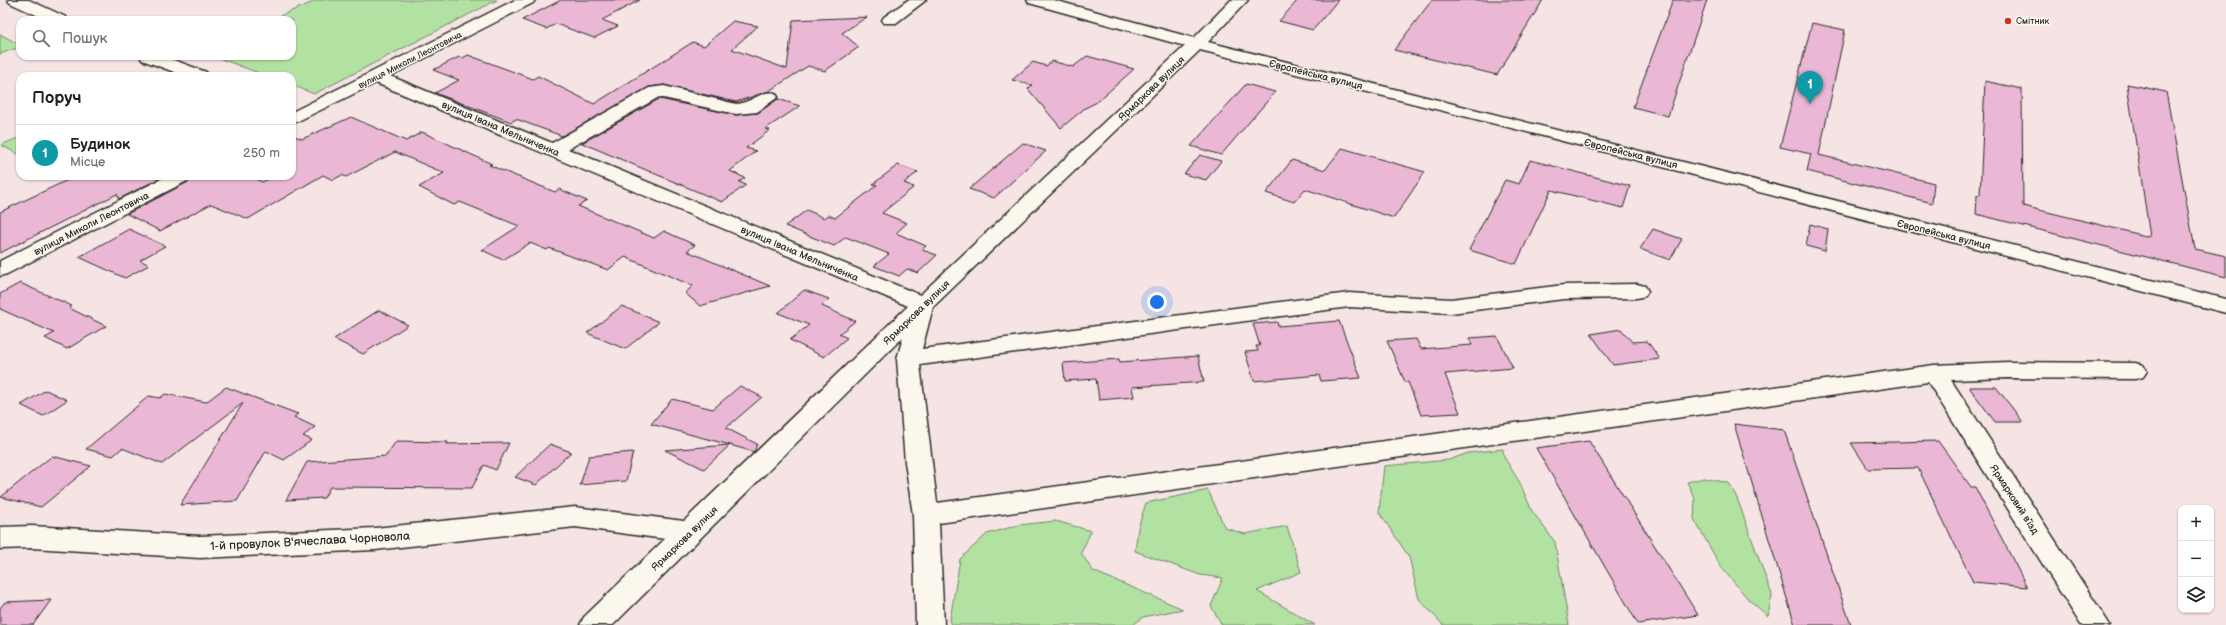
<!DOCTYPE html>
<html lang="uk">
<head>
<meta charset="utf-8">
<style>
	body { margin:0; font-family:"Balsamiq Sans",sans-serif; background:#f6f6f6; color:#202124 }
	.controls { position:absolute; right:12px; bottom:12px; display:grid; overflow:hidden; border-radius:8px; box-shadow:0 1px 3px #0004 }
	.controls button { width:36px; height:36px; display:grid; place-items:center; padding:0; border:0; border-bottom:1px solid #e0e0e0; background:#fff; color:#202124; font:20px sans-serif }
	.you { position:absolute; left:1157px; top:302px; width:14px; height:14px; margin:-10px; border:3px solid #fff; border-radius:50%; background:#1a73e8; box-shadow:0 0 0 6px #1a73e833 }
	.badge { display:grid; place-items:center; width:26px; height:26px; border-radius:50%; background:#2563eb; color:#fff; font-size:13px; font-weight:700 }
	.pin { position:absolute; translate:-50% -33px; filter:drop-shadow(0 1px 2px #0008) }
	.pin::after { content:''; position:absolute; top:21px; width:14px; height:12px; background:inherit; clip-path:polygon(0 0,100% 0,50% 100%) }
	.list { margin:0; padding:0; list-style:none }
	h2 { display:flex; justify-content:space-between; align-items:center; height:52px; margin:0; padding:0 16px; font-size:17px }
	h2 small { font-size:13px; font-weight:400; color:#757577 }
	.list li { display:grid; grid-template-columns:26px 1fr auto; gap:12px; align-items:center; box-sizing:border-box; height:56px; padding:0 16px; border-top:1px solid #e0e0e0 }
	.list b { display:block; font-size:15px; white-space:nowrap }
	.list p { margin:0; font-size:13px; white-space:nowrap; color:#757577 }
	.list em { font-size:13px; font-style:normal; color:#757577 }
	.icon { flex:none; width:22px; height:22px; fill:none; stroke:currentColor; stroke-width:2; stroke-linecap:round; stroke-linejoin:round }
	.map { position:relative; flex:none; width:2226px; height:625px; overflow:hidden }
	.search { position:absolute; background:#fff; box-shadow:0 1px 3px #0004; left:16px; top:16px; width:280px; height:44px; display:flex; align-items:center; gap:10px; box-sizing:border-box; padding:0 14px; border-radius:12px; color:#757577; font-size:15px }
	.panel { position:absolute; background:#fff; box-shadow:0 1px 3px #0004; left:16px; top:72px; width:280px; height:108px; border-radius:12px }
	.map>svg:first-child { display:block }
	.green { fill:#b2e2a1; stroke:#6e8666 }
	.building { fill:#eab7d4; stroke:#2b2b2b }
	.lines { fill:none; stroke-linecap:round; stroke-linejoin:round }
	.minor-casing { stroke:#2b2b2b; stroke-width:3 }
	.minor { fill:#fbf7ec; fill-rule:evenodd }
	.poi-dot { fill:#c8321e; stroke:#fbf7ec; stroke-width:1.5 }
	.labels { text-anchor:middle; stroke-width:3; stroke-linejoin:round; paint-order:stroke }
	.far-poi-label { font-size:9px; fill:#2b2b2b; stroke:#fbf7ec; text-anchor:start }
	.far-street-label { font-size:9px; fill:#2b2b2b; stroke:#fbf7ec }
	.street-label { font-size:10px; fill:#2b2b2b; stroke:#fbf7ec }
	.near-street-label { font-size:12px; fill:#2b2b2b; stroke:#fbf7ec }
</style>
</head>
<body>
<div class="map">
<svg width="2226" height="625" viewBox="0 0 2226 625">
	<rect width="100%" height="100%" fill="#f6e4e5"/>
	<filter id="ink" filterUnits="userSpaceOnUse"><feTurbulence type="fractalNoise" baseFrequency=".025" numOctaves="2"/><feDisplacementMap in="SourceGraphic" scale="8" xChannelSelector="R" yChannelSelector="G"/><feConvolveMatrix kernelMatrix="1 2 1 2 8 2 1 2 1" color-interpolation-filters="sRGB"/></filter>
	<g filter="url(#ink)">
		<g class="green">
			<path d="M 318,0 L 497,0 L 314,94 L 292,85 L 292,76 L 267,76 L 213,56 L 292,56 L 292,20 L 270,20 Z"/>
			<path d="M 0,34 L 20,45 L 20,47 L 0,54 Z"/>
			<path d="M 20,137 L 20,155 L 1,145 Z"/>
			<path d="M 1503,449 L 1504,457 L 1520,483 L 1532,511 L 1555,542 L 1569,625 L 1443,625 L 1419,599 L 1409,557 L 1379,512 L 1384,466 L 1449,460 L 1468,453 Z"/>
			<path d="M 1704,478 L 1729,483 L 1737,498 L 1772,595 L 1768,616 L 1749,600 L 1721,567 L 1694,519 L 1695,499 L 1687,482 Z"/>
			<path d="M 1208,490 L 1225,528 L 1245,534 L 1287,526 L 1301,572 L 1257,591 L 1315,625 L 1222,625 L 1211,606 L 1223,578 L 1200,575 L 1135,551 L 1138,528 L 1146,503 Z"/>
			<path d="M 1056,521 L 1091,531 L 1081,553 L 1093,571 L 1183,609 L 1143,617 L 1133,625 L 952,625 L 950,620 L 960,559 L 987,534 L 1019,525 Z"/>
		</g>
		<g class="building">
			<path d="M 561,0 L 640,0 L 602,20 L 618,26 L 594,38 L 556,24 L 546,29 L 522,20 Z"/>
			<path d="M 1298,0 L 1338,0 L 1313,30 L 1279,21 Z"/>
			<path d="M 1432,0 L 1543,0 L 1497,75 L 1394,50 Z"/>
			<path d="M 1673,0 L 1707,0 L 1668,116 L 1633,107 Z"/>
			<path d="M 867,17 L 842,33 L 859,47 L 825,71 L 808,66 L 769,91 L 736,102 L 664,85 L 649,87 L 562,136 L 516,119 L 511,122 L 435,93 L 459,80 L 433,70 L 459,57 L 463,58 L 468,55 L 533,79 L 538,76 L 594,104 L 693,42 L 704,46 L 733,21 L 758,26 L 732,49 L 787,69 L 793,20 Z"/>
			<path d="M 1812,23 L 1845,30 L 1819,155 L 1934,183 L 1932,203 L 1807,171 L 1811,154 L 1780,147 Z"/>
			<path d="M 1087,56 L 1134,69 L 1097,102 L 1085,108 L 1061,128 L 1028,89 L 1032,85 L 1012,80 L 1033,62 L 1046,66 L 1052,61 L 1073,67 Z"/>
			<path d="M 1985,81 L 2022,89 L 2023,206 L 2150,237 L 2127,84 L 2166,92 L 2195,249 L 2226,256 L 2226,277 L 1976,214 L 1977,195 L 1980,195 Z"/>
			<path d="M 1246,84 L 1275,92 L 1221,155 L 1191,146 Z"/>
			<path d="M 659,99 L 736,115 L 758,113 L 778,99 L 800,106 L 765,129 L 770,130 L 746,148 L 756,151 L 730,171 L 745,178 L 739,182 L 746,185 L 722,202 L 582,143 Z"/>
			<path d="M 351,117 L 406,141 L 422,132 L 492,164 L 489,165 L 555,192 L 559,189 L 587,201 L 578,206 L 654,238 L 664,231 L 695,245 L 687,251 L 770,286 L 700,306 L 685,293 L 693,286 L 625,257 L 608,270 L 549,248 L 547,250 L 530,243 L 503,260 L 482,250 L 519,226 L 460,202 L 454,205 L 419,187 L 444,173 L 395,152 L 346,177 L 342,175 L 333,180 L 323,175 L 248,219 L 211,204 L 160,231 L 127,214 L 190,181 L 193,176 L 251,176 L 262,182 L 275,176 L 292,176 L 292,135 L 302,139 Z"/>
			<path d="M 1023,143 L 1046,151 L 994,198 L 969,189 Z"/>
			<path d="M 1342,148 L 1425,172 L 1394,218 L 1305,189 L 1294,202 L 1266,193 L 1292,160 L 1325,170 Z"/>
			<path d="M 1200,155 L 1221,161 L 1206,180 L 1184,174 Z"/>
			<path d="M 1530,160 L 1630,186 L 1623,208 L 1551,190 L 1516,264 L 1469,250 L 1505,180 L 1519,184 Z"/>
			<path d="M 898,165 L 918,172 L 904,183 L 914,187 L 882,213 L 907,223 L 896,233 L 926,246 L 922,250 L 937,255 L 918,273 L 907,269 L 899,276 L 874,266 L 889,254 L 846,237 L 834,246 L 785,226 L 807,210 L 824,218 L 829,215 L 835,218 L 877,185 L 873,184 Z"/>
			<path d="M 76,176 L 164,176 L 119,199 L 117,194 L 0,253 L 0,212 Z"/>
			<path d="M 1810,224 L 1828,229 L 1825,251 L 1806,246 Z"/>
			<path d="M 129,229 L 165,246 L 140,260 L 149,265 L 125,278 L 79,257 Z"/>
			<path d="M 1653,229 L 1682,239 L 1670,260 L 1640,249 Z"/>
			<path d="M 20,283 L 72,306 L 69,308 L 106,326 L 67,349 L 45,338 L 54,333 L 0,309 L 0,294 Z"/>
			<path d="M 804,290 L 829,299 L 822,306 L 855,321 L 839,334 L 847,338 L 824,357 L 790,340 L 809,325 L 778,313 Z"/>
			<path d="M 622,306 L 659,322 L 625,349 L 587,333 Z"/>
			<path d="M 379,310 L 408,325 L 363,354 L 334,339 Z"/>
			<path d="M 1339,321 L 1361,378 L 1321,381 L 1319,375 L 1254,381 L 1245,352 L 1258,351 L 1256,346 L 1260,346 L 1253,324 L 1277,322 L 1278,326 Z"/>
			<path d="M 1621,329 L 1632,342 L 1647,341 L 1660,359 L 1613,365 L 1591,334 Z"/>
			<path d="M 1497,336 L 1513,368 L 1445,374 L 1460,413 L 1421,415 L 1408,382 L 1405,382 L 1387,341 L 1416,339 L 1421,349 L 1472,345 L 1469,338 Z"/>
			<path d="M 1198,356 L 1204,382 L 1132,387 L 1134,397 L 1099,400 L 1096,379 L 1065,381 L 1063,363 L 1119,359 L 1120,362 Z"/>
			<path d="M 740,386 L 762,397 L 726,428 L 757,444 L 754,452 L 730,445 L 704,469 L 665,450 L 730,445 L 651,424 L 672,399 L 713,409 Z"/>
			<path d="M 226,387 L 298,414 L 294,417 L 315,427 L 303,436 L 312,440 L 284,460 L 266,451 L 237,501 L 180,505 L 243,403 L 162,464 L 122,448 L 113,456 L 86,449 L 149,396 L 160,398 L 165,394 L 206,402 Z"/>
			<path d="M 1969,387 L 1996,387 L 2023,422 L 1995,422 Z"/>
			<path d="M 46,390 L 67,400 L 43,416 L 21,405 Z"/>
			<path d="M 1734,424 L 1784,430 L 1851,625 L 1795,625 Z"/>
			<path d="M 396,441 L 448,442 L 447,444 L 509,443 L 496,470 L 484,465 L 472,488 L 330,487 L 324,498 L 286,500 L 307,462 L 386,456 Z"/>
			<path d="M 1589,441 L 1698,615 L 1638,624 L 1536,448 Z"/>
			<path d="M 1938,441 L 1971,487 L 1975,487 L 2027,587 L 1973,582 L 1918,468 L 1868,469 L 1851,443 Z"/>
			<path d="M 550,444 L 571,452 L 536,485 L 515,477 Z"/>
			<path d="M 633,452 L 626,481 L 580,485 L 589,456 Z"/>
			<path d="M 52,456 L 91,466 L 41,507 L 1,497 Z"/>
			<path d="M 51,600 L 33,625 L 0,625 L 0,608 L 5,602 Z"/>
		</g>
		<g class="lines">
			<defs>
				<g id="minor">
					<path d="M 8,0 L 29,0 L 66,17 L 68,20 L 47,20 L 10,3 Z"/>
					<path d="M 515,0 L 535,0 L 533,3 L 390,76 L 552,143 L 649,88 L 664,86 L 736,104 C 751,103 761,90 775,93 L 778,97 L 757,112 L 736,114 L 659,97 L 568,149 L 920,295 L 1185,46 L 1029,3 L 1027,0 L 1053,0 L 1194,38 L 1231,0 L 1248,0 L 1208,42 L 2226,299 L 2226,313 L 1543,136 L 1200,50 L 933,307 L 922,349 L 1349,293 L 1451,299 L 1564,285 L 1637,284 L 1645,286 L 1648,291 L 1645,296 L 1637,298 L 1564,299 L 1451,313 L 1349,307 L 920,365 L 937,503 L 1934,365 L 2008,362 L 2135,363 L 2143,365 L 2147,371 L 2143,377 L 2135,379 L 2008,378 L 1951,380 L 2110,625 L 2081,625 L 1928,382 L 939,523 L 944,625 L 916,625 L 913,515 L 905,462 L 897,359 L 903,337 L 613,625 L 580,625 L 584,617 L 665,539 L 575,527 L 375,550 L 200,558 L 32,548 L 0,549 L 0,527 L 32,526 L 200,536 L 375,528 L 575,507 L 684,521 L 908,306 L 376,83 L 292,124 L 292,112 Z"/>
					<path d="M 908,0 L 926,0 L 896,23 L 884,23 L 882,20 L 884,17 Z"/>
					<path d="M 140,56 L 163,56 L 206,72 L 209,76 L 185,76 L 142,60 Z"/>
					<path d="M 167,176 L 192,176 L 189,180 L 7,274 L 0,276 L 0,261 Z"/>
				</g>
			</defs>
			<use href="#minor" class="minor-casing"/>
			<use href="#minor" class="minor"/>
		</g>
	</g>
	<circle class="poi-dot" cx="2008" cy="21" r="4"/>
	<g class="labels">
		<g class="far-poi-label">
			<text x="2016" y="24">Смітник</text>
		</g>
		<g class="far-street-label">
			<text transform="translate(410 60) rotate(-27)" y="3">вулиця Миколи Леонтовича</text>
		</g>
		<g class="street-label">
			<text transform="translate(1316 74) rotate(14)" y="4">Європейська вулиця</text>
			<text transform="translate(1151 88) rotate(-44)" y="4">Ярмаркова вулиця</text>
			<text transform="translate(501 128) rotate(23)" y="4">вулиця Івана Мельниченка</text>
			<text transform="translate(1631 153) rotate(14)" y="4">Європейська вулиця</text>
			<text transform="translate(91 223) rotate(-27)" y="4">вулиця Миколи Леонтовича</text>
			<text transform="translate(1944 234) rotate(14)" y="4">Європейська вулиця</text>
			<text transform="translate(800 253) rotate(23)" y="4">вулиця Івана Мельниченка</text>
			<text transform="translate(916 312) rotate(-44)" y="4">Ярмаркова вулиця</text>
			<text transform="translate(2015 499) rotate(57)" y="4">Ярмарковий вʼїзд</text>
			<text transform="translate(684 538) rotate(-44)" y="4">Ярмаркова вулиця</text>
		</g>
		<g class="near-street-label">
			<text transform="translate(310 541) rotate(-3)" y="4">1-й провулок В'ячеслава Чорновола</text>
		</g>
	</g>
</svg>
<div class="controls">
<button>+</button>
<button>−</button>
<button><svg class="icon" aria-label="layers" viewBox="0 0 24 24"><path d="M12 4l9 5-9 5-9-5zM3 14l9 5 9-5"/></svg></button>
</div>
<div class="you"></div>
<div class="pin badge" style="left:1810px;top:104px;background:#0f9aa8">1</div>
<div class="search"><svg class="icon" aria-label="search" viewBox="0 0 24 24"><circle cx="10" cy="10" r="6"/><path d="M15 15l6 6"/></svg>Пошук</div>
<section class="panel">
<h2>Поруч<small></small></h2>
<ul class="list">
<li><span class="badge" style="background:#0f9aa8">1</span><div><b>Будинок</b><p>Місце</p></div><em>250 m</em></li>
</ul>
</section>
</div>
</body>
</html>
